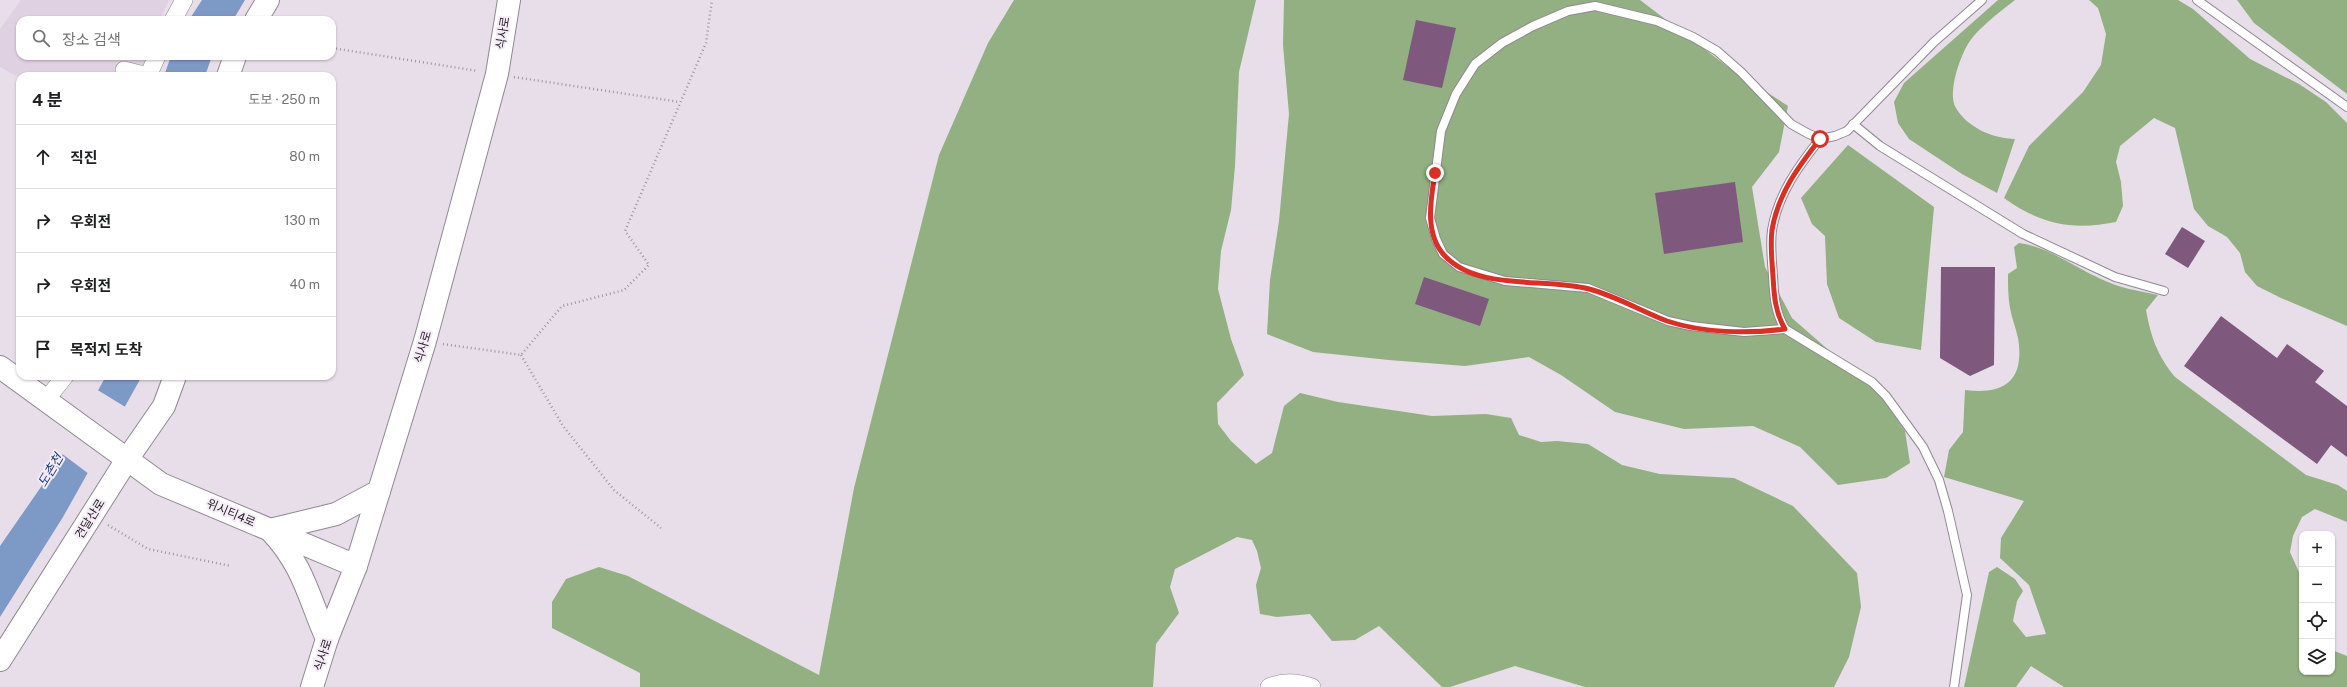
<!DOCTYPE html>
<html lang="ko">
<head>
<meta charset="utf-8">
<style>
	body { margin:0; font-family:"Public Sans","Noto Sans KR",sans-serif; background:#f6f6f6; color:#202124 }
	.controls { position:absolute; right:12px; bottom:12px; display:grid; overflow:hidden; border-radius:8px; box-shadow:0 1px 3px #0004 }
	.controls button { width:36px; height:36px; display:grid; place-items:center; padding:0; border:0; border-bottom:1px solid #e0e0e0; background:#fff; color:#202124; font:20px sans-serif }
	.stop { position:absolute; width:12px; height:12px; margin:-9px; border:3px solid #d93025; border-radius:50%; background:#fff }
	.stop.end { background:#d93025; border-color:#fff; box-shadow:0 1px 4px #0008 }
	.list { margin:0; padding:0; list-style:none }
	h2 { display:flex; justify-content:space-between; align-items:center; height:52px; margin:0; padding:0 16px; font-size:17px }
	h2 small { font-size:13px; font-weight:400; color:#757577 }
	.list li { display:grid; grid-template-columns:26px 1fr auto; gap:12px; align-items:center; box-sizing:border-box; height:64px; padding:0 16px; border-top:1px solid #e0e0e0 }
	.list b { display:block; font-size:15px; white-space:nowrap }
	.list em { font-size:13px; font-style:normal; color:#757577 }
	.icon { flex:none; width:22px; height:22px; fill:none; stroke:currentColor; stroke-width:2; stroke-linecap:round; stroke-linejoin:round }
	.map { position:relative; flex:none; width:2347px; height:687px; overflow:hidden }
	.search { position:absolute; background:#fff; box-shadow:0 1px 3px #0004; left:16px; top:16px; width:320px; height:44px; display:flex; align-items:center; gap:10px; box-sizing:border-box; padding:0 14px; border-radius:12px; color:#757577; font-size:15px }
	.panel { position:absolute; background:#fff; box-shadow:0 1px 3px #0004; left:16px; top:72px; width:320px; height:308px; border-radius:12px }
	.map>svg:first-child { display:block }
	.built { fill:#e0d1e2 }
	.forest { fill:#92b081 }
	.water { fill:#7d99c6 }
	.pier { fill:#e7dee9 }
	.building { fill:#7f587d }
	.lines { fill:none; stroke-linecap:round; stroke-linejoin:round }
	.lane-casing { stroke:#908892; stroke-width:10 }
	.street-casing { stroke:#908892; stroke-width:18 }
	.secondary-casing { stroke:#908892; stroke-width:24 }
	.path { stroke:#9e97a0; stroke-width:2.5; stroke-dasharray:1 3; stroke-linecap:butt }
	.lane { stroke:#fff; stroke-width:8 }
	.street { stroke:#fff; stroke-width:17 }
	.secondary { stroke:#fff; stroke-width:22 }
	.route { stroke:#d93025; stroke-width:5 }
	.labels { text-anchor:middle; stroke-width:4; stroke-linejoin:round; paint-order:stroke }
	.street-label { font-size:12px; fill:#29252a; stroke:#f5ebf6 }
	.water-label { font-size:13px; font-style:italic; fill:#1e4079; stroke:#f5ebf6 }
</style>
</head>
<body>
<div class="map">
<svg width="2347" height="687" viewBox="0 0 2347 687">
	<rect width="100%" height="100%" fill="#e7dee9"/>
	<path class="built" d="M 21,0 L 169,0 L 160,20 L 20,20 L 20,56 L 148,56 L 142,76 L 20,76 L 20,78 L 0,67 L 0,29 Z"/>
	<g class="forest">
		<path d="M 1014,0 L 1256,0 L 1239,72 L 1235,166 L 1231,210 L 1221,251 L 1218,289 L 1231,339 L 1244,375 L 1217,403 L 1218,424 L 1231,441 L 1256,464 L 1272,453 L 1284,406 L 1300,393 L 1338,402 L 1432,416 L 1486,414 L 1511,418 L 1519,435 L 1541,442 L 1557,441 L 1588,444 L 1622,465 L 1660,474 L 1734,478 L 1793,506 L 1857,573 L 1861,607 L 1849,657 L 1834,687 L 1585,687 L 1515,666 L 1450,687 L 1442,687 L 1379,626 L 1355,640 L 1332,641 L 1310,614 L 1277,617 L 1260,614 L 1256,585 L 1261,568 L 1257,551 L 1252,540 L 1237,537 L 1175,569 L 1170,587 L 1179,613 L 1156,644 L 1153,687 L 640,687 L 640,673 L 552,628 L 552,602 L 566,579 L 599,567 L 628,576 L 819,675 L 854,488 L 939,155 L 988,43 Z"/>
		<path d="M 1284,0 L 1640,0 L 1728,67 L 1788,106 L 1779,152 L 1752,187 L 1765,267 L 1792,318 L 1881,396 L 1905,431 L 1910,463 L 1886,478 L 1838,485 L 1800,447 L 1753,426 L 1684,429 L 1615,412 L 1561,375 L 1529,357 L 1465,366 L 1389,360 L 1313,352 L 1267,334 L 1270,280 L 1279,221 L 1289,114 L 1283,45 Z"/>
		<path d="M 1998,0 L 2015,0 C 2001,11 1977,29 1968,44 C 1960,57 1947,93 1956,108 C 1968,128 1992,138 2015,139 L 1997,193 L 1962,174 L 1909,139 L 1898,123 L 1894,102 L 1904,83 Z"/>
		<path d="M 2089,0 L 2178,0 L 2193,9 L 2250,59 L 2299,84 L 2326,102 L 2347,123 L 2347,326 L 2281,298 L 2257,286 L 2245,272 L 2240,253 L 2227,237 L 2208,226 L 2194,209 L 2175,128 L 2154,118 L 2120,146 L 2116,162 L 2121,182 L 2123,206 L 2116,222 C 2072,231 2040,224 2004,198 L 2029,146 L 2083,92 L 2101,65 L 2106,34 L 2098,8 Z"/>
		<path d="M 2237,0 L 2347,0 L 2347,94 L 2254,23 Z"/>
		<path d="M 1848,145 L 1934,207 L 1921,350 L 1876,342 L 1839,318 L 1827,284 L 1825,236 L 1812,224 L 1801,198 Z"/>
		<path d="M 2019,243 C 2049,247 2074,267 2101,279 C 2119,288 2139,291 2158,295 L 2146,310 C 2151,337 2157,355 2175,377 L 2306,475 L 2338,485 L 2347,491 L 2347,522 L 2315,509 L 2302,517 L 2293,536 L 2290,552 L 2302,579 L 2302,672 L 2332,672 L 2332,650 L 2347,656 L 2347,687 L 2064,687 L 2031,666 L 2016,687 L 1964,687 L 1989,572 L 1997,567 L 2015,579 L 2023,591 L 2017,601 L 2013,621 L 2026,637 L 2046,634 L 2029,585 L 2000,558 L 2001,538 L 2024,501 L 1944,477 L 1949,450 L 1963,432 L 1965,390 C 2005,395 2025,380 2018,338 C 2016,328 2012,319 2010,308 C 2008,297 2008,286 2008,274 L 2017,268 L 2014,247 Z"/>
	</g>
	<g class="water">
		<path d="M 202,0 L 245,0 L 233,20 L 189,20 Z"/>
		<path d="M 171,56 L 212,56 L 205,76 L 164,76 Z"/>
		<path d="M 106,376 L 142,376 L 63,517 L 0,617 L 0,546 L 59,461 Z"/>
	</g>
	<path class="pier" d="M 96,389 L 127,408 L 89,474 L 61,453 Z"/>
	<g class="building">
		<path d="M 1416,20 L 1456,28 L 1442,88 L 1403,80 Z"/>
		<path d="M 1735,182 L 1743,242 L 1664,254 L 1655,193 Z"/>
		<path d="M 2182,227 L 2205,241 L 2188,268 L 2165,254 Z"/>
		<path d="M 1941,267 L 1995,267 L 1994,365 L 1970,376 L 1940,358 Z"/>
		<path d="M 1424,277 L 1489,299 L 1480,326 L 1415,304 Z"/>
		<path d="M 2221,316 L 2277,358 L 2287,344 L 2324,371 L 2315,382 L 2347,406 L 2347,457 L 2331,445 L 2317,464 L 2184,366 Z"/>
	</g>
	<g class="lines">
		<defs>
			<g id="lane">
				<path d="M 2197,0 L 2347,107"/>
				<path d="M 1853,124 L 1880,146 L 2023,234 L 2115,277 L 2164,291"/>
				<path d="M 1820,139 C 1798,167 1778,194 1772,230 C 1770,245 1772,261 1773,276 C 1774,295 1775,312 1785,329 L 1872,382 L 1886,396 L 1923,447 L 1939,480 L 1948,511 L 1967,595 L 1954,687"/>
				<path d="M 1785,329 L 1744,332 L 1691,326 L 1668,321 L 1588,288 L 1505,281 L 1459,267 L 1443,254 L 1436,239 L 1430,218 L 1441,131 L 1456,94 L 1475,64 L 1502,43 L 1533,26 L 1568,11 L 1595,6 L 1657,21 L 1693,37 L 1717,51 L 1741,72 L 1791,124 L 1807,133 L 1820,139 L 1835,136 L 1847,131 L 1934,42 L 1982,0"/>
			</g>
			<g id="street">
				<path d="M 173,20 L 184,0"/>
				<path d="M 124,70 L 148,76"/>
				<path d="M 148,76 L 157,56"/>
				<path d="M 46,400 L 65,376"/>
				<path d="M 1269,687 C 1283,681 1298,682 1312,687"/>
			</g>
			<g id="secondary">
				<path d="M 256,20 L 268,0"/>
				<path d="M 228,76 L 235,56"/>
				<path d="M 0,367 L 161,484 L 356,566"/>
				<path d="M 327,639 C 308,596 304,566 270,530 L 336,514 L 379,491"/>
				<path d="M 0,660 L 128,458 L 164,406 L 175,376"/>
				<path d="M 312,687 L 327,639 L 356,566 L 425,341 L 497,74 L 509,0"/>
			</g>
		</defs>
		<use href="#lane" class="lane-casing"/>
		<use href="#street" class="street-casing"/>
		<use href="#secondary" class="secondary-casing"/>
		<g class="path">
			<path d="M 332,48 L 478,71"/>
			<path d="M 514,77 L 680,102"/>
			<path d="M 443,344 L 521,355 L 562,306 L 624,290 L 649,265 L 625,231 L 706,43 L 712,0"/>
			<path d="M 521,355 L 563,426 L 614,490 L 661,528"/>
			<path d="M 108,525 L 148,549 L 231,566"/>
		</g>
		<use href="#lane" class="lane"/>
		<use href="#street" class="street"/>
		<use href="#secondary" class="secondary"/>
	</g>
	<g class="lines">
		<path class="route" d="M 1435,173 C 1431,198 1424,233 1444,255 C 1478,292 1545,277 1589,289 C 1616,296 1641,311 1667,321 C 1703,333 1747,334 1785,329 C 1775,312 1774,295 1773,276 C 1772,261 1770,245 1772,230 C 1778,194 1798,167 1820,139"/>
	</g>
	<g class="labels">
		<g class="street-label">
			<text transform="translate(503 33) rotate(-81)" y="4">식사로</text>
			<text transform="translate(423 347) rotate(-74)" y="4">식사로</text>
			<text transform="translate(231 513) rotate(23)" y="4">위시티4로</text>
			<text transform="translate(90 519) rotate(-58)" y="4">견달산로</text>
			<text transform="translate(323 655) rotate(-72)" y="4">식사로</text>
		</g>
		<g class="water-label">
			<text transform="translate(50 470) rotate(-59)" y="5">도촌천</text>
		</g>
	</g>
</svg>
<div class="controls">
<button>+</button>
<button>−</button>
<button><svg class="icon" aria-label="locate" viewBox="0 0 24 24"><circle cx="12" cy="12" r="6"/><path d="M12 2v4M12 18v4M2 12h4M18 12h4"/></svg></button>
<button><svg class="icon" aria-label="layers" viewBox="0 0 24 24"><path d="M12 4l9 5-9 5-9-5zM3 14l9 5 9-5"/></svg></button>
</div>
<div class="stop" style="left:1820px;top:139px"></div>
<div class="stop end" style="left:1435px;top:173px"></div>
<div class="search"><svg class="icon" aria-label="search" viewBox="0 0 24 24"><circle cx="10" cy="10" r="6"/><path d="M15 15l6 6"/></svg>장소 검색</div>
<section class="panel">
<h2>4 분<small>도보 · 250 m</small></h2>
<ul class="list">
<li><svg class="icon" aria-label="ahead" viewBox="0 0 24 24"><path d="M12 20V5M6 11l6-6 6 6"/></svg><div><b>직진</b></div><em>80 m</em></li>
<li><svg class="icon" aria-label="right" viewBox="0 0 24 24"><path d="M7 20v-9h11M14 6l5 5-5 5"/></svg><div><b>우회전</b></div><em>130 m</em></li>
<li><svg class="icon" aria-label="right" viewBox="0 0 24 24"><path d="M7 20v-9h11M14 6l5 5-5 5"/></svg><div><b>우회전</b></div><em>40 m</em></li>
<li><svg class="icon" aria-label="arrive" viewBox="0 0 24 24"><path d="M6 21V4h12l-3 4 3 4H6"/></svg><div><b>목적지 도착</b></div></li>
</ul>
</section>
</div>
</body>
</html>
